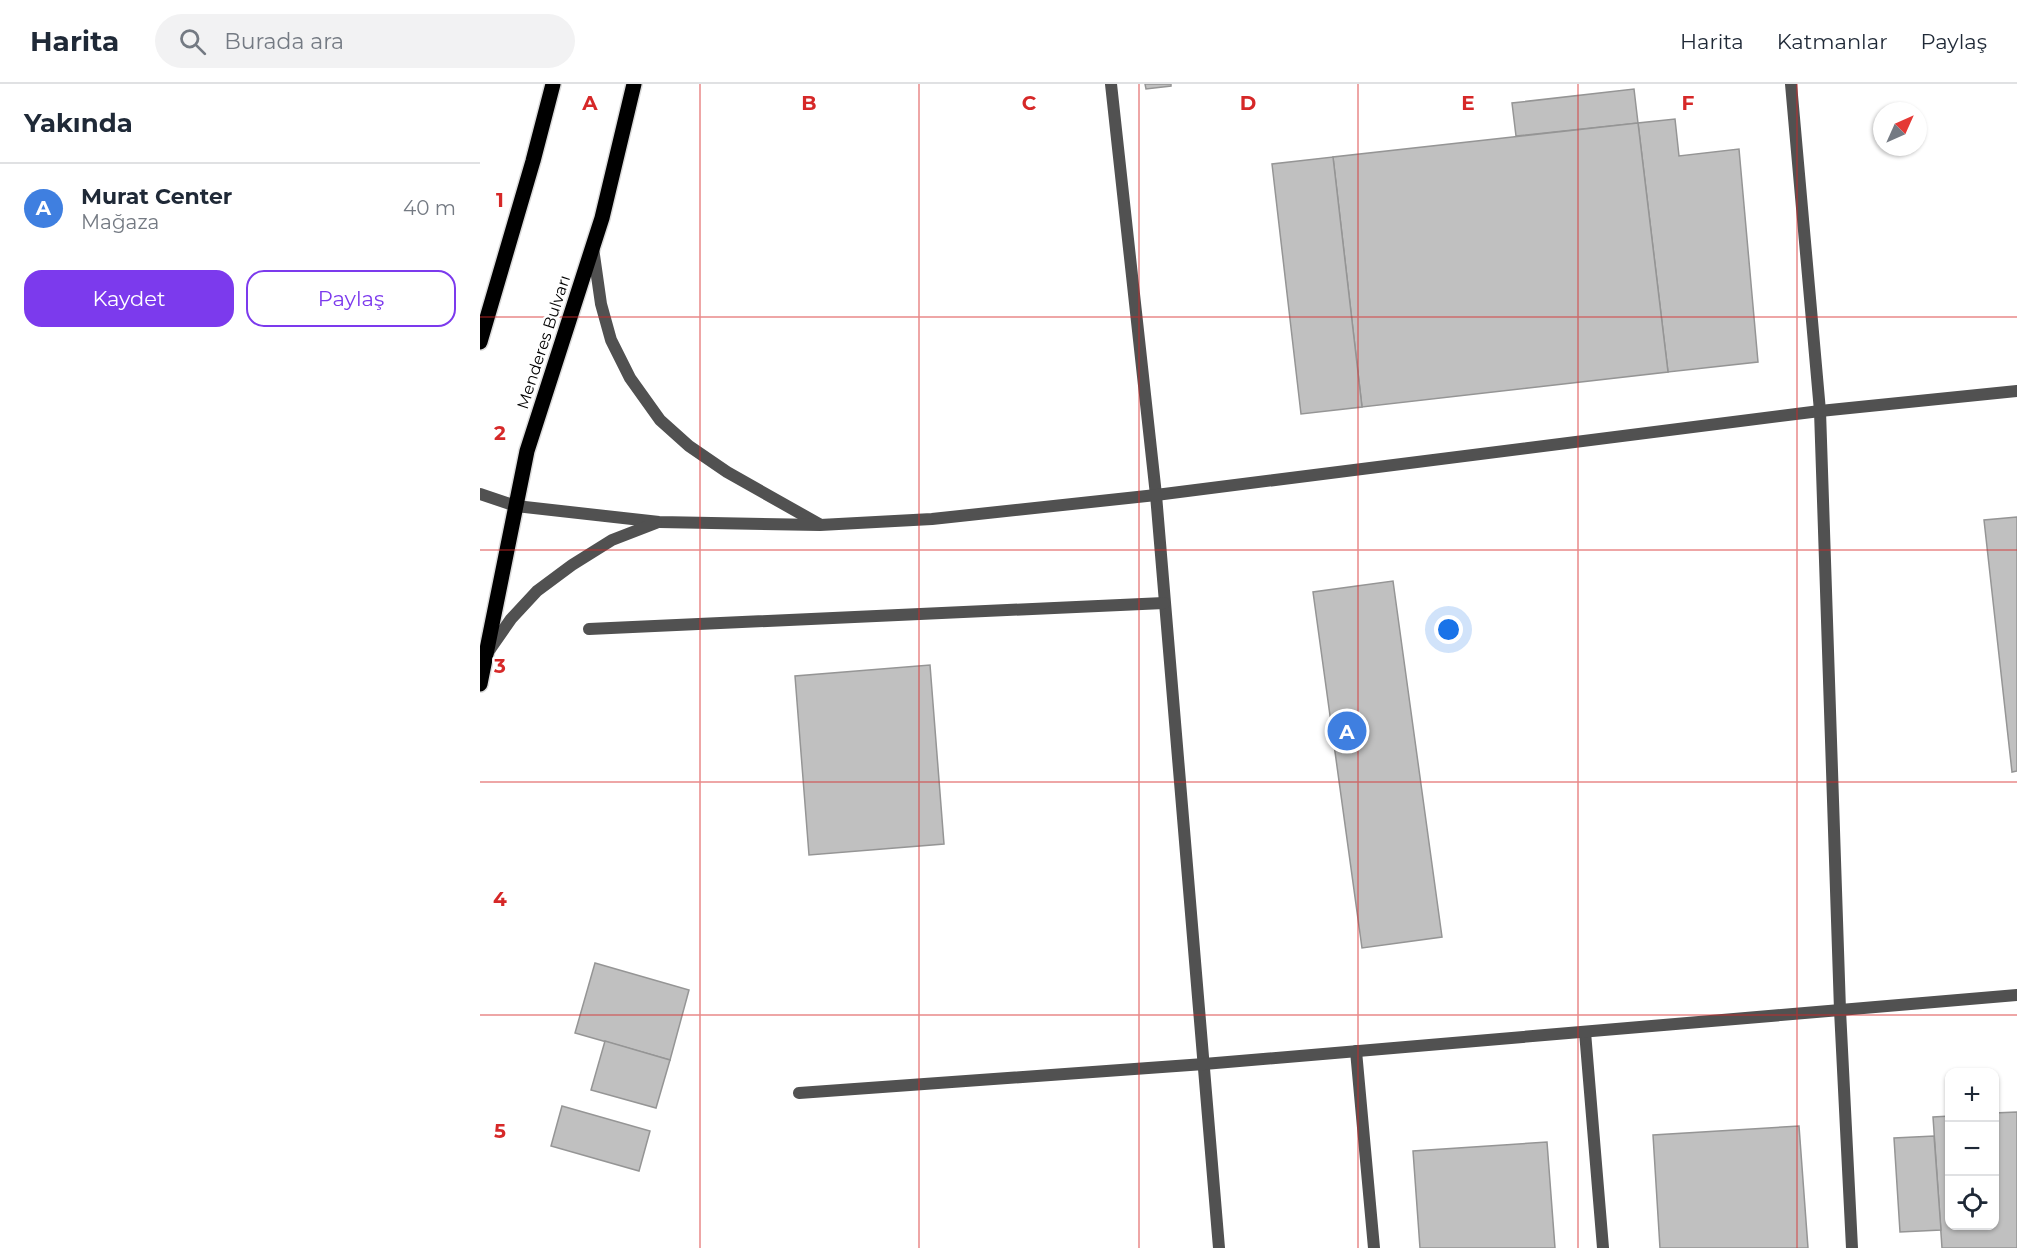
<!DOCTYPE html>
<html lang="tr">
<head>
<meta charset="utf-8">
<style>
	body { margin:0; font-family:Montserrat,sans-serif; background:#f2f2f3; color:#1f2937 }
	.controls { position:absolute; right:18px; bottom:18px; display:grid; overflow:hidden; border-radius:12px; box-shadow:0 2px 4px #0004 }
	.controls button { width:54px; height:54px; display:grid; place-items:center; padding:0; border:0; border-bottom:2px solid #e0e1e3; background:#fff; color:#1f2937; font:30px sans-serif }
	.compass { position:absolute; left:1393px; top:18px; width:54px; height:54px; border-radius:50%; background:#fff; box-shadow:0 2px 4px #0004; rotate:45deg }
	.you { position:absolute; left:969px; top:546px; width:21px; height:21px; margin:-15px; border:4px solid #fff; border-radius:50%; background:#1a73e8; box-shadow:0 0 0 9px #1a73e833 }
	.badge { display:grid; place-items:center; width:39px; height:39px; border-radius:50%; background:#7c3aed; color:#fff; font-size:20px; font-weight:700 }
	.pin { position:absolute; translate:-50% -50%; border:3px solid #fff; box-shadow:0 2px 6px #0006 }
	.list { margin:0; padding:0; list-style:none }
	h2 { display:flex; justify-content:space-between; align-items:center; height:78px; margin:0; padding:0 24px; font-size:26px }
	h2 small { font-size:20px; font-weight:400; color:#747a83 }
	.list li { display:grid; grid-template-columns:39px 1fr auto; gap:18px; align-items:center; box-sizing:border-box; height:90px; padding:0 24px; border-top:2px solid #e0e1e3 }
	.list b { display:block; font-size:22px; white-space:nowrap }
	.list p { margin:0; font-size:20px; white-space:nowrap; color:#747a83 }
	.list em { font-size:20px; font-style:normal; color:#747a83 }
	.actions { display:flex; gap:12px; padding:18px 24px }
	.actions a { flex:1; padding:14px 0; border:2px solid #7c3aed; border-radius:18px; text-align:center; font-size:21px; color:#7c3aed }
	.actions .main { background:#7c3aed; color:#fff }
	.icon { flex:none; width:33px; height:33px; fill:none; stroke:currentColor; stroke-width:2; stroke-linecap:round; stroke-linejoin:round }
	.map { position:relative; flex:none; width:1537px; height:1164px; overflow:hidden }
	header { display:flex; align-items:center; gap:36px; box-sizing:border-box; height:84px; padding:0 30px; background:#fff; border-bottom:2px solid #e0e1e3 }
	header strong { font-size:28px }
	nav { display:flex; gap:33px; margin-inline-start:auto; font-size:21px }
	.search { width:420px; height:54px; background:#f2f2f3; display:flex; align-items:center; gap:15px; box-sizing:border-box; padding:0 21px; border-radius:33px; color:#747a83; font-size:22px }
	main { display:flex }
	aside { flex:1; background:#fff }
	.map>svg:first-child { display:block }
	.building { fill:#c0c0c0; stroke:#959595; stroke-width:1.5 }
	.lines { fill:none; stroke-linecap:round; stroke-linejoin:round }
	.primary-casing { stroke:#dbdbdb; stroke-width:18 }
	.minor { stroke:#515151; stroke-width:12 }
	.tertiary { stroke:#515151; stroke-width:12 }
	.primary { stroke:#000; stroke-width:15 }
	.grid { fill:none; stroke:#d62828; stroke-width:1.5; stroke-opacity:0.55 }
	.labels { text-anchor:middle; stroke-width:5; stroke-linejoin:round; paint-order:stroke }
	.street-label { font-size:16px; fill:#000; stroke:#fff }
	.grid-label { font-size:20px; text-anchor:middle; font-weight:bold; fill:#d62828; stroke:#fff; stroke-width:5; stroke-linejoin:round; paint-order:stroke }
</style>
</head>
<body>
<header>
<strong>Harita</strong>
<div class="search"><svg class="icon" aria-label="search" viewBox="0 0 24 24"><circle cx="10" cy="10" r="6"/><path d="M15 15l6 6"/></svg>Burada ara</div>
<nav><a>Harita</a><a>Katmanlar</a><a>Paylaş</a></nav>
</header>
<main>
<aside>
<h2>Yakında<small></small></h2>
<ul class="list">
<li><span class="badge" style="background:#3f7fe0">A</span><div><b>Murat Center</b><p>Mağaza</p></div><em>40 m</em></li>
</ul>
<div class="actions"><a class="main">Kaydet</a><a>Paylaş</a></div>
</aside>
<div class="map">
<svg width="1537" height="1164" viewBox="0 0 1537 1164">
	<rect width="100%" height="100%" fill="#fff"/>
	<g class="building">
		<path d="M 665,0 L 691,0 L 691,2 L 666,5 Z"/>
		<path d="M 1154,5 L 1158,39 L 1036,52 L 1032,19 Z"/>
		<path d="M 1195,35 L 1199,72 L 1259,65 L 1278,278 L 1188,288 L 1158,39 Z"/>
		<path d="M 1158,39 L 1188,288 L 882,323 L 853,73 Z"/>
		<path d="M 853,73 L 882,323 L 821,330 L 792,80 Z"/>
		<path d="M 1537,433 L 1537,687 L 1532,688 L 1504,436 Z"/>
		<path d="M 913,497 L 962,853 L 882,864 L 833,508 Z"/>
		<path d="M 450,581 L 464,760 L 329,771 L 315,592 Z"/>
		<path d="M 115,879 L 209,906 L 190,976 L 95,949 Z"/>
		<path d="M 125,957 L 190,976 L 176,1024 L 111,1006 Z"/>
		<path d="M 82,1022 L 170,1047 L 159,1087 L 71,1062 Z"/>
		<path d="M 1537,1028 L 1537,1164 L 1462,1164 L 1453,1033 L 1470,1032 L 1470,1142 L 1514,1142 L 1514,1029 Z"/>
		<path d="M 1319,1042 L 1328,1164 L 1180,1164 L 1173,1051 Z"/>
		<path d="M 1454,1052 L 1461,1146 L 1420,1148 L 1414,1054 Z"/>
		<path d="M 1067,1058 L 1075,1164 L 940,1164 L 933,1067 Z"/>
	</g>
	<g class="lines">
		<defs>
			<g id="primary">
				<path d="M 0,258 L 53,77 L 73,0"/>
				<path d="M 0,600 L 47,367 L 122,134 L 154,0"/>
			</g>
		</defs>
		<use href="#primary" class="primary-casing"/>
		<g class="minor">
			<path d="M 631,0 L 676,411 L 739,1164"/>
			<path d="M 1311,0 L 1340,327 L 1360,926 L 1372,1164"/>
			<path d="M 109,545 L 684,519"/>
			<path d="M 1105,948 L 1123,1164"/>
			<path d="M 876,967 L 894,1164"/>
			<path d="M 319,1009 L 724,980 L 1537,911"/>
		</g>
		<g class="tertiary">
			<path d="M 113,164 L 121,220 L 131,256 L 150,294 L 180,336 L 209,362 L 247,388 L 339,440"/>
			<path d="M 0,410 L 36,422 L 179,438 L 340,441 L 452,435 L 676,411 L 1340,327 L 1537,307"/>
			<path d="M 8,568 L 31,535 L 57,507 L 92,481 L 132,456 L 176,439"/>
		</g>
		<use href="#primary" class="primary"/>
	</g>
	<path class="grid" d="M 220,0 L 220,1164M 439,0 L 439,1164M 659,0 L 659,1164M 878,0 L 878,1164M 1098,0 L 1098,1164M 1317,0 L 1317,1164M 0,233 L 1537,233M 0,466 L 1537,466M 0,698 L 1537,698M 0,931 L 1537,931"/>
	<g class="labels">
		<g class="street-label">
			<text transform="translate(63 258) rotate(-72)" y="6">Menderes Bulvarı</text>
		</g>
	</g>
	<g class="grid-label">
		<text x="110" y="26">A</text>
		<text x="329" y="26">B</text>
		<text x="549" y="26">C</text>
		<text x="768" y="26">D</text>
		<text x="988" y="26">E</text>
		<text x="1208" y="26">F</text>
		<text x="20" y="123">1</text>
		<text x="20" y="356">2</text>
		<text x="20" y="589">3</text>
		<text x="20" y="822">4</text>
		<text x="20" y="1054">5</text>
	</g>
</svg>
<div class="controls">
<button>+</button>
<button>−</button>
<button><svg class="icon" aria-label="locate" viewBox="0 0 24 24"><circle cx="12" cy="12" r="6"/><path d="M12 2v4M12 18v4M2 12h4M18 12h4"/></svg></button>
</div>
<svg class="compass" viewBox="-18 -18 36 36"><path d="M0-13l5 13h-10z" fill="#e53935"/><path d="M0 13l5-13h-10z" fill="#747a83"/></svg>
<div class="you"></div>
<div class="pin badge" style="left:867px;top:647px;background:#3f7fe0">A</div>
</div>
</main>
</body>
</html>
